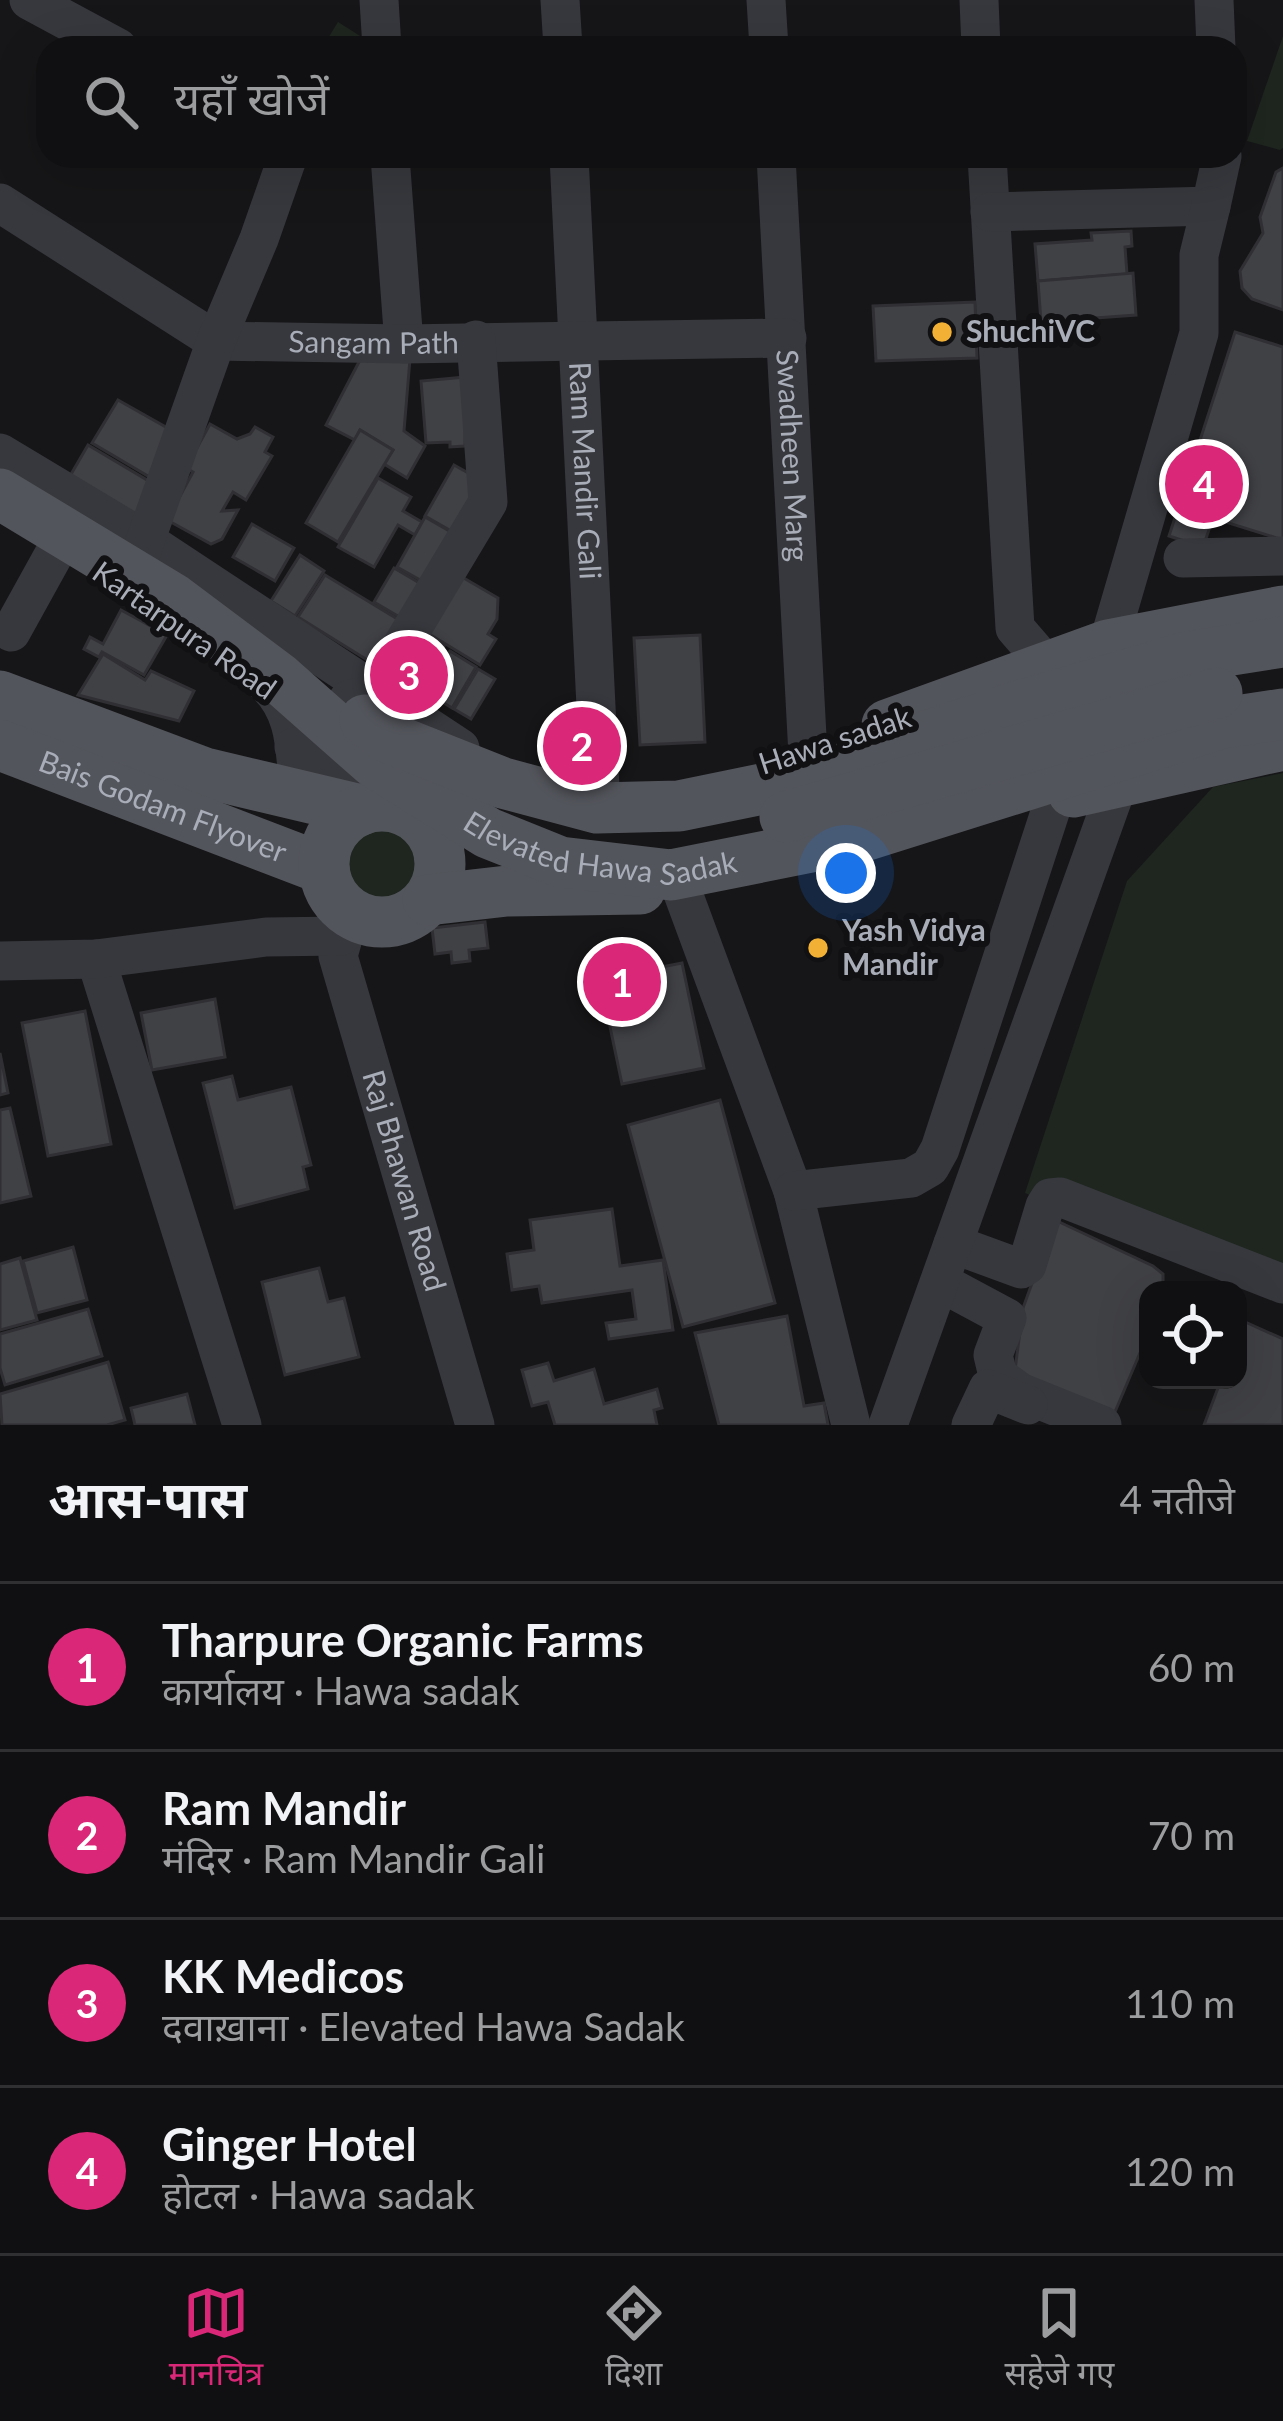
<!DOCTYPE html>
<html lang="hi">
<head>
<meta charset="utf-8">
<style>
	body { margin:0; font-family:Lato,"Noto Sans Devanagari",sans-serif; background:#1e1e20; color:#f1f3f6 }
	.controls { position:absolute; right:36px; bottom:36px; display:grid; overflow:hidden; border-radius:24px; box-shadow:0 12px 48px #0002 }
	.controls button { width:108px; height:108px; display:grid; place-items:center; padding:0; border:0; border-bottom:3px solid #303032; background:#101012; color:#f1f3f6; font:60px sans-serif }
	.you { position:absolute; left:846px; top:873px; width:42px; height:42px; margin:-30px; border:9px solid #fff; border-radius:50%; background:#1a73e8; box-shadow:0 0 0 18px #1a73e833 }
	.badge { display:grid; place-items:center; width:78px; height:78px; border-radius:50%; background:#db2777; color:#fff; font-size:39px; font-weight:700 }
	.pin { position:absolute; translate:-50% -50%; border:6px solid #fff; box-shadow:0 3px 12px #0006 }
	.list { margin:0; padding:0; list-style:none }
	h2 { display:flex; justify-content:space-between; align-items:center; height:156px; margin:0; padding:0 48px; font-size:51px }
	h2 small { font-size:39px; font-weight:400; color:#9c9d9f }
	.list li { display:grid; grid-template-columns:78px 1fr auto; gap:36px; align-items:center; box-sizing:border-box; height:168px; padding:0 48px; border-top:3px solid #303032 }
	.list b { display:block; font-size:45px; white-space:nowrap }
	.list p { margin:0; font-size:39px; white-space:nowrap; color:#9c9d9f }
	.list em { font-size:39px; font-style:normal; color:#9c9d9f }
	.icon { flex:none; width:66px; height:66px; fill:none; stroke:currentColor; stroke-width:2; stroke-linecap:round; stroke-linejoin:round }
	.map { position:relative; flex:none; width:1283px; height:1425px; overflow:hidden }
	.search { position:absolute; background:#101012; box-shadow:0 12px 48px #0002; left:36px; right:36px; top:36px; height:132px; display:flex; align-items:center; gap:30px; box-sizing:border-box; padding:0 42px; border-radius:36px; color:#9c9d9f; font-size:45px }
	.sheet { height:828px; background:#101012 }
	nav { display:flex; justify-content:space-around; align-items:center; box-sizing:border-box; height:168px; border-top:3px solid #303032; background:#101012; font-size:33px; color:#9c9d9f }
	nav a { display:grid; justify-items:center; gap:6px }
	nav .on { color:#db2777 }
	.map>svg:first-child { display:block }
	.green { fill:#1e261f }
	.building { fill:#404145; stroke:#303034; stroke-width:3 }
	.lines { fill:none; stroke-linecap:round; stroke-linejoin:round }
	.minor { stroke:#37383d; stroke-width:39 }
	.major { stroke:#53555c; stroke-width:51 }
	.major-bridge { stroke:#53555c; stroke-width:51 }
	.poi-dot { fill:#f2b134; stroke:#111113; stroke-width:4.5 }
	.labels { text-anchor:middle; stroke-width:12; stroke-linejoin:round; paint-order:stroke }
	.poi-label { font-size:30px; font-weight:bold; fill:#a8adb8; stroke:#111113; text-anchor:start }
	.street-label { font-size:30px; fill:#a8adb8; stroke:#111113 }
</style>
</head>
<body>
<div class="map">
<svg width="1283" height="1425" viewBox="0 0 1283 1425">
	<rect width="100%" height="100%" fill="#161618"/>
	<g class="green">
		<path d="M 338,22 L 368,41 L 369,48 L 322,48 Z"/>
		<path d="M 1283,36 L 1283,148 L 1280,150 L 1247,141 Z"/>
		<path d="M 1283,773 L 1283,1304 L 1025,1193 L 1127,881 L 1213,787 Z"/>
		<circle cx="386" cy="861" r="42"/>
	</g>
	<g class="building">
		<path d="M 1283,168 L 1283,310 L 1252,299 L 1242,288 L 1240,271 L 1263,233 L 1260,217 L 1276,172 Z"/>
		<path d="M 1131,231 L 1132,246 L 1125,247 L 1127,274 L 1038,281 L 1035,244 L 1092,240 L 1091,233 Z"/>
		<path d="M 1133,273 L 1136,315 L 1041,322 L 1038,281 Z"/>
		<path d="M 975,302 L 977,358 L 876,361 L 873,306 Z"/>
		<path d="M 1235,332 L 1283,347 L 1283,540 L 1213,518 L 1203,547 L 1169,536 Z"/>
		<path d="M 410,359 L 404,431 L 425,446 L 407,478 L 384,464 L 393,450 L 360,430 L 355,440 L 326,425 L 360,360 Z"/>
		<path d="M 466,377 L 465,446 L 450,447 L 450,442 L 426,443 L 421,381 Z"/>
		<path d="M 118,400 L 171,430 L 153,479 L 92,443 Z"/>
		<path d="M 210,424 L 237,439 L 250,434 L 255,427 L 273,437 L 265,452 L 272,456 L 246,500 L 233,492 L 222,511 L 238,510 L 222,539 L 211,544 L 167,520 L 193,472 L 186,468 Z"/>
		<path d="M 360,430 L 393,450 L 338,542 L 306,523 Z"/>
		<path d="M 88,445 L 152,483 L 138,517 L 70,476 Z"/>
		<path d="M 454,465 L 479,479 L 460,536 L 425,516 Z"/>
		<path d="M 378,478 L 411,497 L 403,511 L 422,522 L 415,535 L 398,525 L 374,567 L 338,547 Z"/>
		<path d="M 425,517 L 458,536 L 429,585 L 397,567 Z"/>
		<path d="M 252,524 L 294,548 L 275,581 L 233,557 Z"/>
		<path d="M 300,555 L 324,571 L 295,616 L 271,601 Z"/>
		<path d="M 394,568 L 428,588 L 408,622 L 374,602 Z"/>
		<path d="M 325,575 L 404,623 L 377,666 L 298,617 Z"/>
		<path d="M 462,577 L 498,598 L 497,619 L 488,634 L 496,639 L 480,665 L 416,626 Z"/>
		<path d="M 121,610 L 167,635 L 144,675 L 102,652 L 99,657 L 84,649 L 90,637 L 103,644 Z"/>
		<path d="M 417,630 L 444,646 L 420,687 L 393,671 Z"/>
		<path d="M 700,635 L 705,742 L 640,745 L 634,638 Z"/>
		<path d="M 450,651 L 476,667 L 452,708 L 426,692 Z"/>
		<path d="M 103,654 L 145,680 L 151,671 L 194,691 L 179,721 L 78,695 Z"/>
		<path d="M 478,669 L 495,679 L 471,719 L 454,709 Z"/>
		<path d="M 485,922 L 488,948 L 469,950 L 470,961 L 452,963 L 451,952 L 435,954 L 432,928 Z"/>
		<path d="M 682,963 L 704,1068 L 622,1084 L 600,979 Z"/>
		<path d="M 215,999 L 225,1057 L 152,1070 L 141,1013 Z"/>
		<path d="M 85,1011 L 111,1144 L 48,1156 L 22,1023 Z"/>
		<path d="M 0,1053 L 8,1093 L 0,1095 Z"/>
		<path d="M 232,1076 L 238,1100 L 291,1087 L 311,1165 L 303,1167 L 308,1189 L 235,1208 L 203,1083 Z"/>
		<path d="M 720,1100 L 775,1303 L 683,1327 L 628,1125 Z"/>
		<path d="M 10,1108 L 31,1196 L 0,1203 L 0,1110 Z"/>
		<path d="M 612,1209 L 620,1266 L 663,1260 L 673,1330 L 609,1339 L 606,1323 L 636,1319 L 632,1290 L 542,1303 L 539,1286 L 512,1290 L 507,1254 L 534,1250 L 530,1220 Z"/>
		<path d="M 1055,1220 L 1153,1266 L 1163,1274 L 1163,1290 L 1148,1290 L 1148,1334 L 1112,1419 L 1015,1370 L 1023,1308 Z"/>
		<path d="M 73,1247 L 87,1300 L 37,1313 L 23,1261 Z"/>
		<path d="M 20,1258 L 37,1320 L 0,1330 L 0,1264 Z"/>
		<path d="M 319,1268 L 328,1302 L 344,1298 L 359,1357 L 285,1375 L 262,1282 Z"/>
		<path d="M 88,1309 L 102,1356 L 5,1385 L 0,1368 L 0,1334 Z"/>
		<path d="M 787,1316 L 804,1406 L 824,1403 L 828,1425 L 719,1425 L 695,1333 Z"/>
		<path d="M 1243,1321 L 1283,1339 L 1283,1425 L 1204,1425 L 1221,1380 L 1238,1380 L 1238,1334 Z"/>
		<path d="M 108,1362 L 125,1420 L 107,1425 L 2,1425 L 0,1394 Z"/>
		<path d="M 548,1363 L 554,1381 L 594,1369 L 604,1404 L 657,1389 L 662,1408 L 654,1410 L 657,1425 L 555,1425 L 548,1402 L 532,1406 L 522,1370 Z"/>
		<path d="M 187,1394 L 195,1425 L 135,1425 L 131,1408 Z"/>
	</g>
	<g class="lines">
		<g class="minor">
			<path d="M 29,0 L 118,48"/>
			<path d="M 379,0 L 382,48"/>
			<path d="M 560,0 L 563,48"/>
			<path d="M 766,0 L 769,48"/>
			<path d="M 979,0 L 981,48"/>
			<path d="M 1214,0 L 1216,48"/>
			<path d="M 390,156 L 404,344"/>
			<path id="s1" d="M 569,156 L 600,788"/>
			<path id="s2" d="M 776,156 L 808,755"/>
			<path d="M 987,156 L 1015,628 L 1047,665"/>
			<path id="s3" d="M 0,203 L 216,341 L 404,344 L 787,338"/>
			<path d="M 990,212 L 1211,206 L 1222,156"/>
			<path d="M 0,453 L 145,540 L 460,748"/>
			<path d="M 1183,558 L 1283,556"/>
			<path d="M 138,561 L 216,341 L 259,239 L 288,156"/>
			<path d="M 11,632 L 58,547"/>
			<path d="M 1108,645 L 1199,333 L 1199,255 L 1211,206"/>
			<path d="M 262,680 C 298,710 295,752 299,796"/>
			<path d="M 348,700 L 373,694 L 488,502 L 476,340"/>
			<path d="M 294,747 L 390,791"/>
			<path d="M 681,888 L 793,1191 L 851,1425"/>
			<path id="s4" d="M 350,913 L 338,956 L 475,1425"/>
			<path d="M 96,959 L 242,1425"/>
			<path d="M 0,961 L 96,959 L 266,937 L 341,936"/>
			<path d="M 793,1191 L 911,1178 L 930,1167 L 940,1149 L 1055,797"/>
			<path d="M 953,1244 L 1021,1269 L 1027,1265 L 1045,1206 L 1050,1198 L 1060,1197 L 1283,1284"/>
			<path d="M 940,1282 L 1007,1318 L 993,1355 L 998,1376 L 1020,1392 L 1102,1425"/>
			<path d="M 888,1425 L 1119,781"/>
			<path d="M 971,1425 L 988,1389 L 1028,1405"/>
		</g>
		<g class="major">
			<path d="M 0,696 L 205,773 L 361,810"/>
			<path d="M 887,725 L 1108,645 L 1283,611"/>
			<path id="s5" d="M 0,745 L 324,869"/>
			<path d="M 1073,792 L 1283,745"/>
			<circle cx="382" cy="864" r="58"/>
			<path d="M 428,900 L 507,891 L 640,889"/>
		</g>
		<g class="major-bridge">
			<path id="s6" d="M 0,494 L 172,598 L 280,679 L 374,762 L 488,833 L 560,862 L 671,875 L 861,837 L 1223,723 L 1283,714"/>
			<path d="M 365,720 L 387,737 L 503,783 L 597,808 L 679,806 L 772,787 L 1009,709 L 1187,657 L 1283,642"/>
			<path d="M 785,817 L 1217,693"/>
		</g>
	</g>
	<g class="poi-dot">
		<circle cx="942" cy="332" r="12"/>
		<circle cx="818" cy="948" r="12"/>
	</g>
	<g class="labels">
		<g class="poi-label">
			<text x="966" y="342">ShuchiVC</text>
			<text x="842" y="941">Yash Vidya<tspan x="842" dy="34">Mandir</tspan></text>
		</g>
		<g class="street-label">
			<text dy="10" stroke="none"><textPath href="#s3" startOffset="414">Sangam Path</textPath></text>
			<text dy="10" stroke="none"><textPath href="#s2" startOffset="300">Swadheen Marg</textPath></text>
			<text dy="10" stroke="none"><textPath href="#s1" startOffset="315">Ram Mandir Gali</textPath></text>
			<text transform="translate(184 631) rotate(35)" y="10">Kartarpura Road</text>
			<text transform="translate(835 741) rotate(-18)" y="10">Hawa sadak</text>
			<text dy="10" stroke="none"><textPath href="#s5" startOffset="174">Bais Godam Flyover</textPath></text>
			<text dy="10" stroke="none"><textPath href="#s6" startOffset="711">Elevated Hawa Sadak</textPath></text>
			<text dy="10" stroke="none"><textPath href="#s4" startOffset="279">Raj Bhawan Road</textPath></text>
		</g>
	</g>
</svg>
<div class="controls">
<button><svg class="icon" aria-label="locate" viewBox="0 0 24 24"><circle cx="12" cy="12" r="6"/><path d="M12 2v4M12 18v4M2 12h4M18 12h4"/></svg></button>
</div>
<div class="you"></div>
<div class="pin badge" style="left:622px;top:982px">1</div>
<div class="pin badge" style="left:582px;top:746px">2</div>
<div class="pin badge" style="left:409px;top:675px">3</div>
<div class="pin badge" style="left:1204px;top:484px">4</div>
<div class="search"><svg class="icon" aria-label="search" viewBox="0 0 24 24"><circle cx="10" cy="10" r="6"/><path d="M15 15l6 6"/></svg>यहाँ खोजें</div>
</div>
<section class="sheet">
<h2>आस-पास<small>4 नतीजे</small></h2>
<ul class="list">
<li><span class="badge">1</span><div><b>Tharpure Organic Farms</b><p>कार्यालय · Hawa sadak</p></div><em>60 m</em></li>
<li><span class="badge">2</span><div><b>Ram Mandir</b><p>मंदिर · Ram Mandir Gali</p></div><em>70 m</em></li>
<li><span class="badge">3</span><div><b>KK Medicos</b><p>दवाख़ाना · Elevated Hawa Sadak</p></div><em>110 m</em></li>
<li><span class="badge">4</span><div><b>Ginger Hotel</b><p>होटल · Hawa sadak</p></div><em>120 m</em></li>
</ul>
</section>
<nav>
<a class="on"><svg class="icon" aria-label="map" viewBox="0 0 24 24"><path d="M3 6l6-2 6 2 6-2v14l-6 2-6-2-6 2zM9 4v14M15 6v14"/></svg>मानचित्र</a>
<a><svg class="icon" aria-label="directions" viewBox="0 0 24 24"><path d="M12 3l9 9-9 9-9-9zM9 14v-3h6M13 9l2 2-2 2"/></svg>दिशा</a>
<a><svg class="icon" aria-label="saved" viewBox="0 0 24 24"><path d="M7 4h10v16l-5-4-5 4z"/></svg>सहेजे गए</a>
</nav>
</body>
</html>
